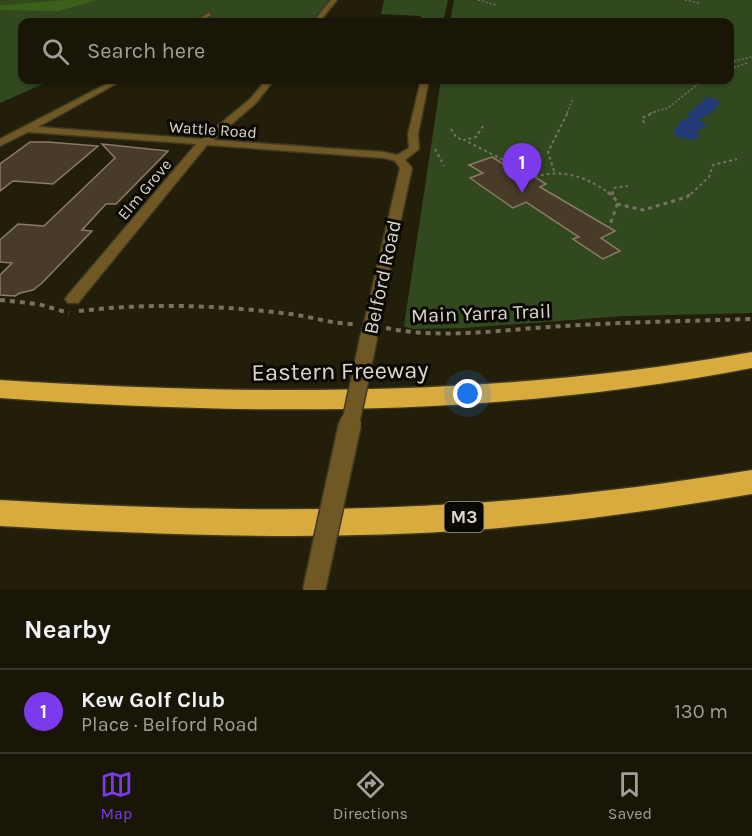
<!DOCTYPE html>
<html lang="en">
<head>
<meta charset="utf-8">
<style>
	body { margin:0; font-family:Karla,sans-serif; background:#231f11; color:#f1f3f6 }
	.you { position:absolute; left:468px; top:394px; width:21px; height:21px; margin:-15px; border:4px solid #fff; border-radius:50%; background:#1a73e8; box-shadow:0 0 0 9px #1a73e833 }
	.badge { display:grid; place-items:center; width:39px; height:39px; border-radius:50%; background:#7c3aed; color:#fff; font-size:20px; font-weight:700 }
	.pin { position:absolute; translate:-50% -50px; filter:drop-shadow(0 2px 3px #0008) }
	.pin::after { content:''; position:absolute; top:32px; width:21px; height:18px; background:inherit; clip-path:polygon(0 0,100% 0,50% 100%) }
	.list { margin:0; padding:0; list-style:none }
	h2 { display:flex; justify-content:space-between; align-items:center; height:78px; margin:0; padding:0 24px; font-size:26px }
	h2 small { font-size:20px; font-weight:400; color:#9f9f9b }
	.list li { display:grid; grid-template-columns:39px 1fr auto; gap:18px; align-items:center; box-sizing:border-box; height:84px; padding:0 24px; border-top:2px solid #383528 }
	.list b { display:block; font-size:22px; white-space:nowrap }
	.list p { margin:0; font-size:20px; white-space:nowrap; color:#9f9f9b }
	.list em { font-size:20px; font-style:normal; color:#9f9f9b }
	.icon { flex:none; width:33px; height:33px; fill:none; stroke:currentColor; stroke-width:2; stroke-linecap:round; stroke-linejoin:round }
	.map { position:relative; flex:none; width:752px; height:590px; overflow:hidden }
	.search { position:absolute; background:#1a1607; box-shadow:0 2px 4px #0004; left:18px; right:18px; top:18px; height:66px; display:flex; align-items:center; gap:15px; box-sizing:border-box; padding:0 21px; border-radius:12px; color:#9f9f9b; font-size:22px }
	.sheet { height:162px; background:#1a1607 }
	nav { display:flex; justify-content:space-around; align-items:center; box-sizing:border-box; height:84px; border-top:2px solid #383528; background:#1a1607; font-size:16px; color:#9f9f9b }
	nav a { display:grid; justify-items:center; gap:3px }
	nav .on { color:#7c3aed }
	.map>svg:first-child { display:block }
	.green { fill:#324920 }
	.forest { fill:#3c6019 }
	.water { fill:#223b77 }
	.building { fill:#483b28; stroke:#8b7c67; stroke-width:1.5 }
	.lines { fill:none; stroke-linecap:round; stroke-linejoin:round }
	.minor-casing { stroke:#3d3824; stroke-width:3 }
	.motorway-casing { stroke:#3d3824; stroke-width:3 }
	.path-far3 { stroke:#767261; stroke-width:1.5; stroke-dasharray:2 2; stroke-linecap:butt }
	.path-far2 { stroke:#767261; stroke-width:2; stroke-dasharray:3 3; stroke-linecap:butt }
	.path-far1 { stroke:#767261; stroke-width:3; stroke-dasharray:4 4; stroke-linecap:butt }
	.path { stroke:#767261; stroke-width:4; stroke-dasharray:5 5; stroke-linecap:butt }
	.minor { fill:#6f5824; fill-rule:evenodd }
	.motorway { fill:#d9aa3d; fill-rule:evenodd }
	.minor-bridge-far1-casing { stroke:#3d3824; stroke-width:20; stroke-linecap:butt }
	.minor-bridge-casing { stroke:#3d3824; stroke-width:25; stroke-linecap:butt }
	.minor-bridge-far1 { stroke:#6f5824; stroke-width:17 }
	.minor-bridge { stroke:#6f5824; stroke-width:22 }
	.labels { text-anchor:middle; stroke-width:6; stroke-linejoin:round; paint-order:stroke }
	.far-street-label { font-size:16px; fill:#dbd8cb; stroke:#0a0802 }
	.shield { fill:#0a0802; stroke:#9c9a8f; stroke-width:1.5 }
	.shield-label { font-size:18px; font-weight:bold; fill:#dbd8cb }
	.street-label { font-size:20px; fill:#dbd8cb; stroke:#0a0802 }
	.near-street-label { font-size:24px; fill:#dbd8cb; stroke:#0a0802 }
</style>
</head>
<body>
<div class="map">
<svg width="752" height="590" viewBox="0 0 752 590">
	<rect width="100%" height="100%" fill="#231e09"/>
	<g class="green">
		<path d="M 0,0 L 331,0 L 311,22 L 147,20 L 143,22 L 22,22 L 22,80 L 52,80 L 0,103 Z"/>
		<path d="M 384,0 L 448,0 L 443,22 L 420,22 L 421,16 L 381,14 Z"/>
		<path d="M 454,0 L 752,0 L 752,313 L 624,316 L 463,328 L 412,329 L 404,326 L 441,80 L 730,80 L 730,22 L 450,22 Z"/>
	</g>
	<path class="forest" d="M 65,0 L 97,0 L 58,11 L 0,10 L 0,6 L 4,5 Z"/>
	<path class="water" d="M 706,97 L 715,99 L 720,103 L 712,112 L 699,120 L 707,127 L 697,130 L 699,137 C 692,142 681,139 674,134 L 675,128 L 680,125 L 679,121 L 690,118 L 687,115 Z"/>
	<g class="building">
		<path d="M 30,142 L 48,142 L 98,146 L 53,184 L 13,181 L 0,191 L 0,164 Z"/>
		<path d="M 102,144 L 168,151 L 116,204 L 106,204 L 82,230 L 92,231 L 42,283 L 33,290 L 20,293 L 15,296 L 0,295 L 0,275 L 12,263 L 0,262 L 0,240 L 18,224 L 44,226 L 115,158 Z"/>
		<path d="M 492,157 L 516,172 L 522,169 L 546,184 L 540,187 L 615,231 L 601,238 L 620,251 L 603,259 L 573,239 L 579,237 L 526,202 L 513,208 L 470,178 L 483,173 L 469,165 Z"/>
	</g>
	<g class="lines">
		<defs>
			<g id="minor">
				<path d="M 331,0 L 337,0 L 319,22 L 313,22 Z"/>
				<path d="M 209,12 L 211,15 L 201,22 L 195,22 Z"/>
				<path d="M 114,80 L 123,80 L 38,127 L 202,139 L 250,99 L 266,80 L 274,80 L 256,103 L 213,140 L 384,152 L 397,155 L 409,148 L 408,134 L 421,80 L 429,80 L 418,134 L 419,149 L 405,160 L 412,168 L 375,340 L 363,340 L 361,336 L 400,168 L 395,161 L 384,158 L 207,145 L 78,303 L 68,303 L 65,299 L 68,295 L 196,144 L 28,132 L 0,146 L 0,139 Z"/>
			</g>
			<g id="motorway">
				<path d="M 752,352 L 752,368 C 499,417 256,416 0,398 L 0,380 C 254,396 501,397 752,352 Z"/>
				<path d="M 752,470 L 752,494 C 659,510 566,523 473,530 C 315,541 157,535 0,526 L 0,500 C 157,509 315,514 472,503 C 566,497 659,485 752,470 Z"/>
			</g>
		</defs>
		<use href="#minor" class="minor-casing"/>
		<use href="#motorway" class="motorway-casing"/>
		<g class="path-far3">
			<path d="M 478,0 L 496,5"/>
			<path d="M 685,0 L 699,3"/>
			<path d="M 730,62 L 752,57"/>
			<path d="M 730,69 L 747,63"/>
			<path d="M 561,80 L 574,80"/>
			<path d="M 630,80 L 680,80"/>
			<path d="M 567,113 L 573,98"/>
			<path d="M 650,113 L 668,108 L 703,80"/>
		</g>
		<g class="path-far2">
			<path d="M 644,123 L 642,118 L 655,112"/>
			<path d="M 483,126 L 476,137 L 464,140 L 537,177"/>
			<path d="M 451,129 L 457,138 L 464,140"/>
			<path d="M 435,149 L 444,166"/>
			<path d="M 554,171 L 548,152 L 568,112"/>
			<path d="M 535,177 C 561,168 588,177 610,194"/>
			<path d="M 612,194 L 614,188 L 628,186"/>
			<path d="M 691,194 L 709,177 L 713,165 L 737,159"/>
		</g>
		<g class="path-far1">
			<path d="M 608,192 L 618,202 L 609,228"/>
			<path d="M 612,195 L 613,192"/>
			<path d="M 617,204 L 643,210 L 687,197 L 692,192"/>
		</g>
		<g class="path">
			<path d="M 0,300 L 38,304 L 69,313"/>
			<path d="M 79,311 C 147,303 214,305 282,313 C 307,315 330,324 355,324"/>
			<path d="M 386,328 C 444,340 506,329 564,326 C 627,322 689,321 752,319"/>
		</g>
		<use href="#minor" class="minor"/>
		<use href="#motorway" class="motorway"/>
		<defs>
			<path id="minor-bridge-far1" d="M 350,426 L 369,336"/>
			<path id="minor-bridge" d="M 314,590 L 350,424"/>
		</defs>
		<use href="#minor-bridge-far1" class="minor-bridge-far1-casing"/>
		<use href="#minor-bridge" class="minor-bridge-casing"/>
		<use href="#minor-bridge-far1" class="minor-bridge-far1"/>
		<use href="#minor-bridge" class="minor-bridge"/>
	</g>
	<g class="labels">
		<g class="far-street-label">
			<text transform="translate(213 129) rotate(4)" y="6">Wattle Road</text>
			<text transform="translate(144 189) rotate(-50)" y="6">Elm Grove</text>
		</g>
		<rect class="shield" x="444.5" y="502" width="39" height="30" rx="4.5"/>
		<g class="shield-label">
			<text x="464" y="523">M3</text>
		</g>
		<g class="street-label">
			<text transform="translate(382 277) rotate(-78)" y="7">Belford Road</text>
			<text transform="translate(481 313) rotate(-2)" y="7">Main Yarra Trail</text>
		</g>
		<g class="near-street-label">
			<text transform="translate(340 371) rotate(-1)" y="8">Eastern Freeway</text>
		</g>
	</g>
</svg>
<div class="you"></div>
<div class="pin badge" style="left:522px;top:193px">1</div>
<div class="search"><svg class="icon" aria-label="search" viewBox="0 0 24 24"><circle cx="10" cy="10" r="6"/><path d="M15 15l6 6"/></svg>Search here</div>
</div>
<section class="sheet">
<h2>Nearby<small></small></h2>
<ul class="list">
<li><span class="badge">1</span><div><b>Kew Golf Club</b><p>Place · Belford Road</p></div><em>130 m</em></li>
</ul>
</section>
<nav>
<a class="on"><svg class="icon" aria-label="map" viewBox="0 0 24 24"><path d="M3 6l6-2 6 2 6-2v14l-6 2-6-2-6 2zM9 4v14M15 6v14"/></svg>Map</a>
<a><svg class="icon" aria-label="directions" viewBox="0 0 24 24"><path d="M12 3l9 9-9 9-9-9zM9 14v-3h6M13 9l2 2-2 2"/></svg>Directions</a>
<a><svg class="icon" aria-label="saved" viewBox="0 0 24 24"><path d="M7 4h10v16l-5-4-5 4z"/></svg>Saved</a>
</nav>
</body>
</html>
